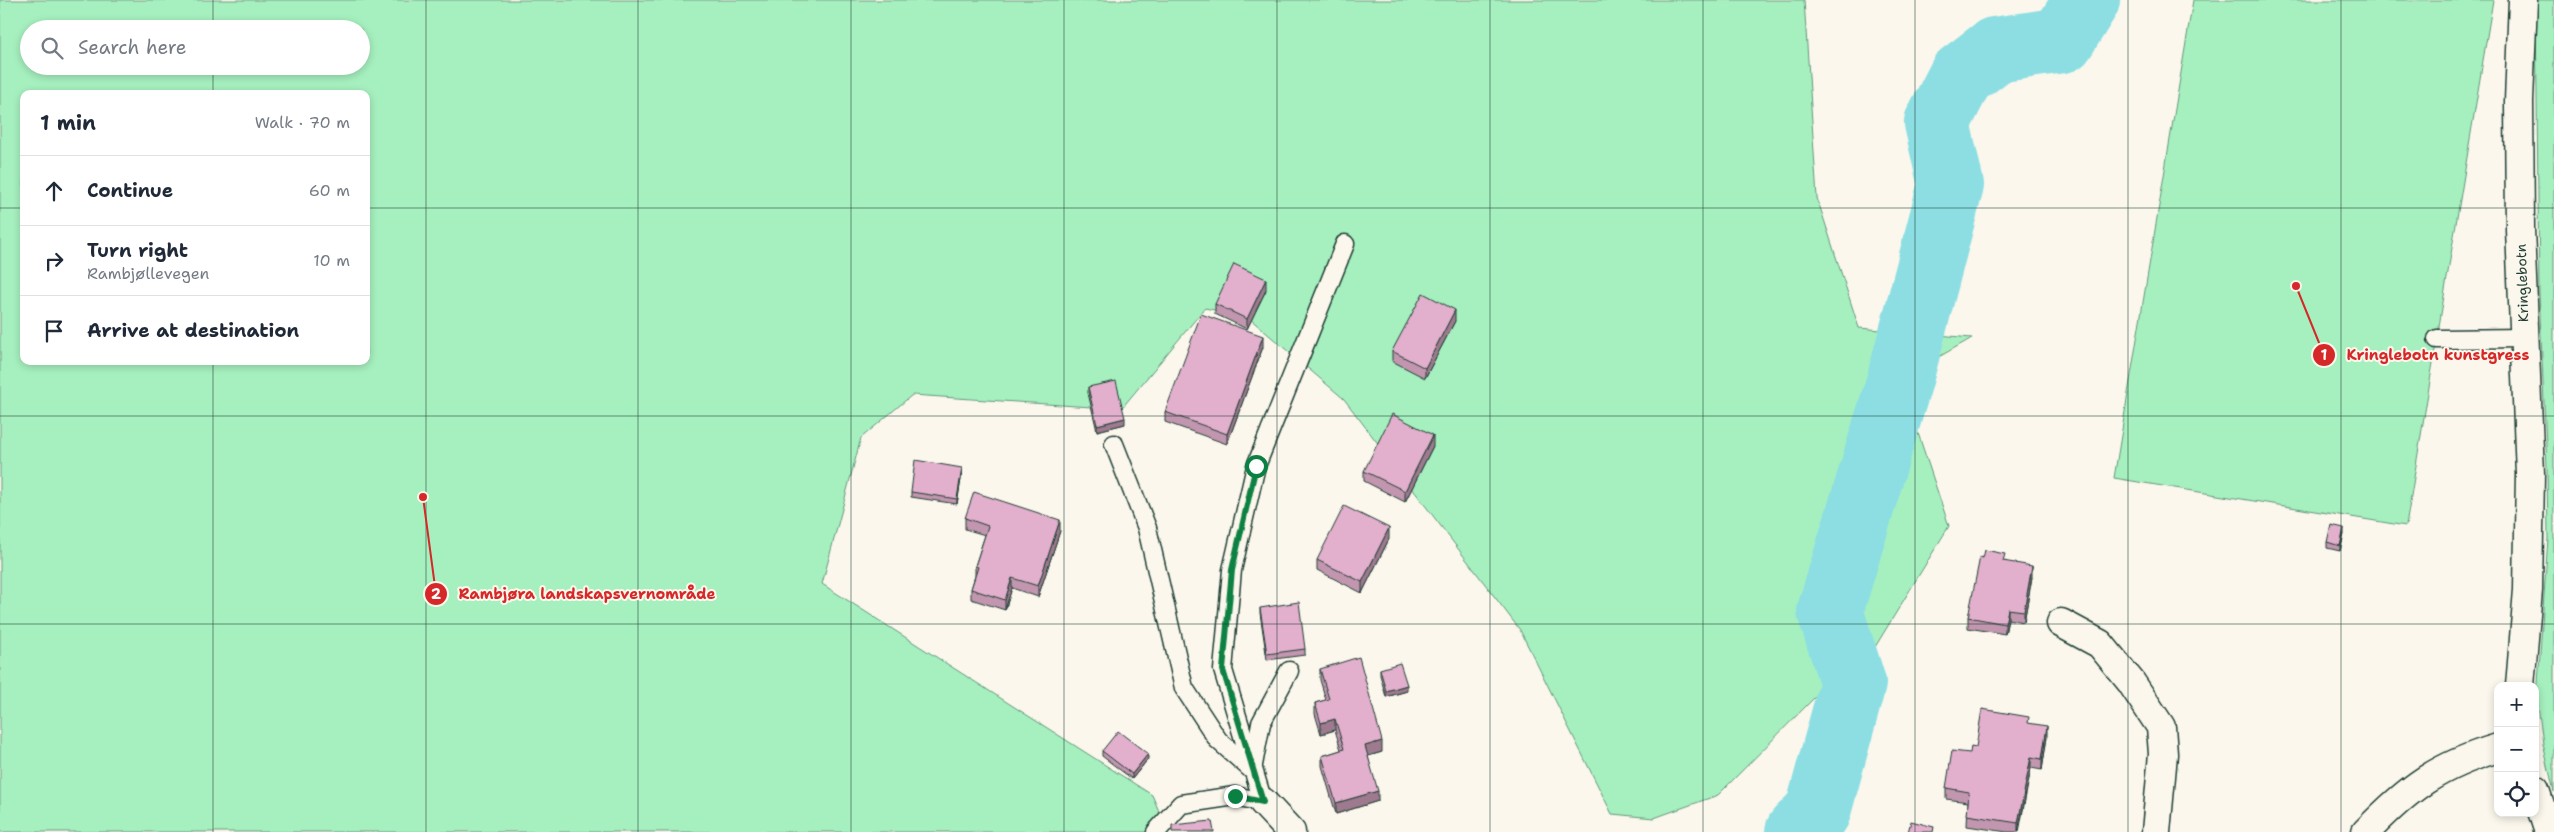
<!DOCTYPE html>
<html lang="en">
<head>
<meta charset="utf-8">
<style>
	body { margin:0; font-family:"Shantell Sans",sans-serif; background:#f2f2f3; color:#1f2937 }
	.controls { position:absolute; right:15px; bottom:15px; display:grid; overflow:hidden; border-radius:10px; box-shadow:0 2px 8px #0003 }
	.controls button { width:45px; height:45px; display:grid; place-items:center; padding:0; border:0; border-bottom:1px solid #e0e1e3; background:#fff; color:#1f2937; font:25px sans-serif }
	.stop { position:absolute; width:15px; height:15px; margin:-11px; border:4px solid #0b8043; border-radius:50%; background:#fff }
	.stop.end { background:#0b8043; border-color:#fff; box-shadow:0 1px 5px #0008 }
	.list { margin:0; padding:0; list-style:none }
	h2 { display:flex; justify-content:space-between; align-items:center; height:65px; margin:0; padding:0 20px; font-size:21px }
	h2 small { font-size:16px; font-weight:400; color:#747a83 }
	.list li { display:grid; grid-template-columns:32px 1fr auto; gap:15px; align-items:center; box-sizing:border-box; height:70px; padding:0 20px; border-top:1px solid #e0e1e3 }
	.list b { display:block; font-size:19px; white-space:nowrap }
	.list p { margin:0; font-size:16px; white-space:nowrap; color:#747a83 }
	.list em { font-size:16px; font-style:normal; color:#747a83 }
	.icon { flex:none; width:28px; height:28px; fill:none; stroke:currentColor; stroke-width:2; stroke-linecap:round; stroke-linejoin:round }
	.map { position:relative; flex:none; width:2554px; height:832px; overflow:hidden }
	.search { position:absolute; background:#fff; box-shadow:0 2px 8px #0003; left:20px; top:20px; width:350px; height:55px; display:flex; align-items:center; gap:12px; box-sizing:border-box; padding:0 18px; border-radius:28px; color:#747a83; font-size:19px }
	.panel { position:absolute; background:#fff; box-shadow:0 2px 8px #0003; left:20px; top:90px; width:350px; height:275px; border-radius:10px }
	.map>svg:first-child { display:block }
	.green { fill:#a6f0bf; stroke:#62967a; fill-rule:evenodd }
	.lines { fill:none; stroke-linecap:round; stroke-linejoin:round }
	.river { stroke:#8cdee3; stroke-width:66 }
	.service-casing { stroke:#1f3d34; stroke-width:21 }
	.minor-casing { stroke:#1f3d34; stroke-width:31 }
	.service { stroke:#fbf7ec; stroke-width:18 }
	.minor { stroke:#fbf7ec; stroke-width:28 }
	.wall { fill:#c296af; stroke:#1f3d34 }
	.shaded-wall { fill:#9e7a8f; stroke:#1f3d34 }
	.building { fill:#e2afcc; stroke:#1f3d34 }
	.route { stroke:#0b8043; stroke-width:6 }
	.grid { fill:none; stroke:#1f3d34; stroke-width:1; stroke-opacity:0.55 }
	.labels { text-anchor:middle; stroke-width:4; stroke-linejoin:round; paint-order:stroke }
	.street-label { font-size:14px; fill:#1f3d34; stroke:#fbf7ec }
	.leader { fill:none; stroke:#d62828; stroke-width:2 }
	.callout-dot { fill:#d62828; stroke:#fbf7ec; stroke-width:2 }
	.mark-label { font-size:15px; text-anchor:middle; font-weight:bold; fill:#fff }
	.callout-label { font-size:15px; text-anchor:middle; font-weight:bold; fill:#d62828; stroke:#fbf7ec; stroke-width:4; stroke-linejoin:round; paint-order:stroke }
</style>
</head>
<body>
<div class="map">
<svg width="2554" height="832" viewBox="0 0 2554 832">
	<rect width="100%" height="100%" fill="#fbf7ec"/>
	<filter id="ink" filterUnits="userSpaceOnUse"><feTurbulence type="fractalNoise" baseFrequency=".02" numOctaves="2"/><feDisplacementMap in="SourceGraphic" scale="10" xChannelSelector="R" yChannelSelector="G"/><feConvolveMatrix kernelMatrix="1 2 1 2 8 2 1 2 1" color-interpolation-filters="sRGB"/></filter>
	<g filter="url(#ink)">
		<g class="green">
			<path d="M 0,0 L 1804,0 L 1817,198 L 1859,328 L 1972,338 L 1900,379 L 1949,526 L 1853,683 L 1820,692 L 1718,795 L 1654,818 L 1612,814 L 1520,630 L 1344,399 L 1249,318 L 1205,308 L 1121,409 L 912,395 L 861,438 L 822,584 L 1152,795 L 1168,832 L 0,832 ZM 29,29 L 361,29 L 361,66 L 29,66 ZM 24,94 L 366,94 L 366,361 L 24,361 Z"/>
			<path d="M 2193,0 L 2493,0 L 2406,526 L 2114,478 Z"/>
			<path d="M 2536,0 L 2554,0 L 2554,792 L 2543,744 L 2537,697 L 2548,538 L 2547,467 L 2539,293 Z"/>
		</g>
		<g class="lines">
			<path class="river" d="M 1798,832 L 1818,811 L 1853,683 L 1830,611 L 1900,379 L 1951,185 L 1937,123 L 1961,76 L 1995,50 L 2062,40 L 2087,0"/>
			<defs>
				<g id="service">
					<path d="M 2437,339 L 2524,338"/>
					<path d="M 1114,444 L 1147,528 L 1184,688 L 1218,740 L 1252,770 L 1261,723 L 1289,671"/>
					<path d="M 1263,802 L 1223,670 L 1232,570 L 1256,466 L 1345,244"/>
					<path d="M 1156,832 L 1181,804 L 1235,796 L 1263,802"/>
				</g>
				<g id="minor">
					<path d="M 2061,623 L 2100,644 L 2131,682 L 2161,727 L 2163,754 L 2156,832"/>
					<path d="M 2520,686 L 2528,590 L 2530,474 L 2520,229 L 2519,101 L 2523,0"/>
					<path d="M 2535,790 L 2549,832"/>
					<path d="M 1263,802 L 1291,832"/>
					<path d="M 2366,832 C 2409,787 2438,766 2498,748"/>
				</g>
			</defs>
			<use href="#service" class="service-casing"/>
			<use href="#minor" class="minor-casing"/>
			<use href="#service" class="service"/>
			<use href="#minor" class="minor"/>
		</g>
		<g class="wall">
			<path d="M 1266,290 L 1247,329 L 1215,314 L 1215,304 Z"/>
			<path d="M 1455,321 L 1425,378 L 1392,361 L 1392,351 Z"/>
			<path d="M 1263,347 L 1227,444 L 1165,422 L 1165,412 Z"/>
			<path d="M 1088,387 L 1125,424 L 1097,431 L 1088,393 Z"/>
			<path d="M 1433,446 L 1405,502 L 1364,481 L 1364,471 Z"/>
			<path d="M 962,473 L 957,504 L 911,497 L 911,492 Z"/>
			<path d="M 965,518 L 1060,531 L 1038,597 L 1012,588 L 1005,610 L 971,599 L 971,589 L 975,576 L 975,566 L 985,535 L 965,529 Z"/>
			<path d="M 2344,534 L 2340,551 L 2327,548 L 2327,542 Z"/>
			<path d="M 1389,539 L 1362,593 L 1317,570 L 1317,560 Z"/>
			<path d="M 2005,561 L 2032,577 L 2024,622 L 2008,619 L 2005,634 L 1968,628 L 1968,617 Z"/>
			<path d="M 1260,608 L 1305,649 L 1305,655 L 1267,660 L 1260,613 Z"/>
			<path d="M 1320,669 L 1382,752 L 1368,756 L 1378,801 L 1336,814 L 1322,766 L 1322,756 L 1341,750 L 1335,730 L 1321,734 L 1315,714 L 1315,703 L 1326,700 L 1320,680 Z"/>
			<path d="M 1380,669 L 1407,691 L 1386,697 L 1380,675 Z"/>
			<path d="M 2029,724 L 2047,737 L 2042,770 L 2031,768 L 2019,832 L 2007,832 L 1967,826 L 1968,802 L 1946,799 L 1946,788 L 1976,747 Z"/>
			<path d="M 1102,751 L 1148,759 L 1132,779 L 1102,756 Z"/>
		</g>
		<g class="shaded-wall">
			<path d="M 1266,279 L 1266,290 L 1247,329 L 1247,319 Z"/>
			<path d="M 1455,310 L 1455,321 L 1425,378 L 1425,368 Z"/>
			<path d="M 1263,336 L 1263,347 L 1227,444 L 1227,434 Z"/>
			<path d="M 1125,418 L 1125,424 L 1097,431 L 1097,425 Z"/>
			<path d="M 1433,435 L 1433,446 L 1405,502 L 1405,491 Z"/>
			<path d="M 962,468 L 962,473 L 957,504 L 957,499 Z"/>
			<path d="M 1060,520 L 1060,531 L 1038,597 L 1038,586 Z"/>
			<path d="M 1389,528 L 1389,539 L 1362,593 L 1362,582 Z"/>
			<path d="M 2344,528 L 2344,534 L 2340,551 L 2340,546 Z"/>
			<path d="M 2032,566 L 2032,577 L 2024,622 L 2024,611 Z"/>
			<path d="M 1012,578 L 1012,588 L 1005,610 L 1005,600 Z"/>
			<path d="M 2008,609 L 2008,619 L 2005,634 L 2005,624 Z"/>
			<path d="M 1407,685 L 1407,691 L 1386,697 L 1386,691 Z"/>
			<path d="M 1335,719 L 1335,730 L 1321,734 L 1321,723 Z"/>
			<path d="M 2047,726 L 2047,737 L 2042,770 L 2042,759 Z"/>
			<path d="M 1382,741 L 1382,752 L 1365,757 L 1365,746 Z"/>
			<path d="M 1148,754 L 1148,759 L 1132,779 L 1132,774 Z"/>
			<path d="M 2031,757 L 2031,768 L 2018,832 L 2018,823 Z"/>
			<path d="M 1378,791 L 1378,801 L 1336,814 L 1336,803 Z"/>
		</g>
		<g class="building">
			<path d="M 1234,264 L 1266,279 L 1247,319 L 1215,304 Z"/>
			<path d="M 1423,293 L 1455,310 L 1425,368 L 1392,351 Z"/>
			<path d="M 1201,314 L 1263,336 L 1227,434 L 1165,412 Z"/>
			<path d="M 1116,381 L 1125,418 L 1097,425 L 1088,387 Z"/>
			<path d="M 1392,414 L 1433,435 L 1405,491 L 1364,471 Z"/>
			<path d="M 915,460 L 962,468 L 957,499 L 911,492 Z"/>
			<path d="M 974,492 L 1060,520 L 1038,586 L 1012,578 L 1005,600 L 971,589 L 978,567 L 975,566 L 988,526 L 965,518 Z"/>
			<path d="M 1344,506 L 1389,528 L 1362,582 L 1317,560 Z"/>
			<path d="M 2331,525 L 2344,528 L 2340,546 L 2327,542 Z"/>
			<path d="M 1985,550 L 2005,554 L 2003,561 L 2032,566 L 2024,611 L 2008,609 L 2005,624 L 1968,617 L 1980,557 L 1983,558 Z"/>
			<path d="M 1299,602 L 1305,649 L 1267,654 L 1260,608 Z"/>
			<path d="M 1359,657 L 1382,741 L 1365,746 L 1378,791 L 1336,803 L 1322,756 L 1344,749 L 1335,719 L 1321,723 L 1315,703 L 1329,699 L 1320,669 Z"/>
			<path d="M 1400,663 L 1407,685 L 1386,691 L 1380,669 Z"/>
			<path d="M 1982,709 L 2029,717 L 2028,723 L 2047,726 L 2042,759 L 2031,757 L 2018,823 L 1967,815 L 1969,792 L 1946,788 L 1952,751 L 1970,753 L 1971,746 L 1976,747 Z"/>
			<path d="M 1118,731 L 1148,754 L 1132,774 L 1102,751 Z"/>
			<path d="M 1212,821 L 1214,832 L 1172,832 L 1172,825 Z"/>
			<path d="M 1911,821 L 1934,827 L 1933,832 L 1908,832 Z"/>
		</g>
	</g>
	<g class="lines" filter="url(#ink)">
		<path class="route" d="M 1235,796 L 1263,802 L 1223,670 L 1232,570 L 1256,466"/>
	</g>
	<path class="grid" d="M 213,0 L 213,29M 426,0 L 426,832M 638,0 L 638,832M 851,0 L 851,832M 1064,0 L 1064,832M 1277,0 L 1277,832M 1490,0 L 1490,832M 1703,0 L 1703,832M 1915,0 L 1915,832M 2128,0 L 2128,832M 2341,0 L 2341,832M 213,66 L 213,94M 0,208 L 24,208M 366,208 L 2554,208M 213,361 L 213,832M 0,416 L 2554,416M 0,624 L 2554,624"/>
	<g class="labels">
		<g class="street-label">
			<text transform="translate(2522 283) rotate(-92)" y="5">Kringlebotn</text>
		</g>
	</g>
	<path class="leader" d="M2296 286L2324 355M423 497L436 594"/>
	<g class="callout-dot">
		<circle cx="2296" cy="286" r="5"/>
		<circle cx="423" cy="497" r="5"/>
		<circle cx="2324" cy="355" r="12"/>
		<circle cx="436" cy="594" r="12"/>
	</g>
	<g class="mark-label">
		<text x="2324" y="360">1</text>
		<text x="436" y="599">2</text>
	</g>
	<g class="callout-label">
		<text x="2438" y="360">Kringlebotn kunstgress</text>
		<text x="587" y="599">Rambjøra landskapsvernområde</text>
	</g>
</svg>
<div class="controls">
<button>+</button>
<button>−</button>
<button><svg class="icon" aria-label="locate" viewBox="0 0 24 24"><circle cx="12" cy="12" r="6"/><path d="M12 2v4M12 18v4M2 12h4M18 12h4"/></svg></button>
</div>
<div class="stop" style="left:1256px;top:466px"></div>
<div class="stop end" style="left:1235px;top:796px"></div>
<div class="search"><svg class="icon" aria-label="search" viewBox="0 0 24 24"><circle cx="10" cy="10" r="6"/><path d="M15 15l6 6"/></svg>Search here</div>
<section class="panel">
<h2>1 min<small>Walk · 70 m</small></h2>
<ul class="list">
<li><svg class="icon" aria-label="ahead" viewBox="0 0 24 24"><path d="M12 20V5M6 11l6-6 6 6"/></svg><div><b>Continue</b></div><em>60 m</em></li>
<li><svg class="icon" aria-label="right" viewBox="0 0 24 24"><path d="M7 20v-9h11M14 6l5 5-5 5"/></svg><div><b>Turn right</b><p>Rambjøllevegen</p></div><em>10 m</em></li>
<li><svg class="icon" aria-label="arrive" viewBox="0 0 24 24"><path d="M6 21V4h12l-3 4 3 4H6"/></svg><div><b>Arrive at destination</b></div></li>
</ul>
</section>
</div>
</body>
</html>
